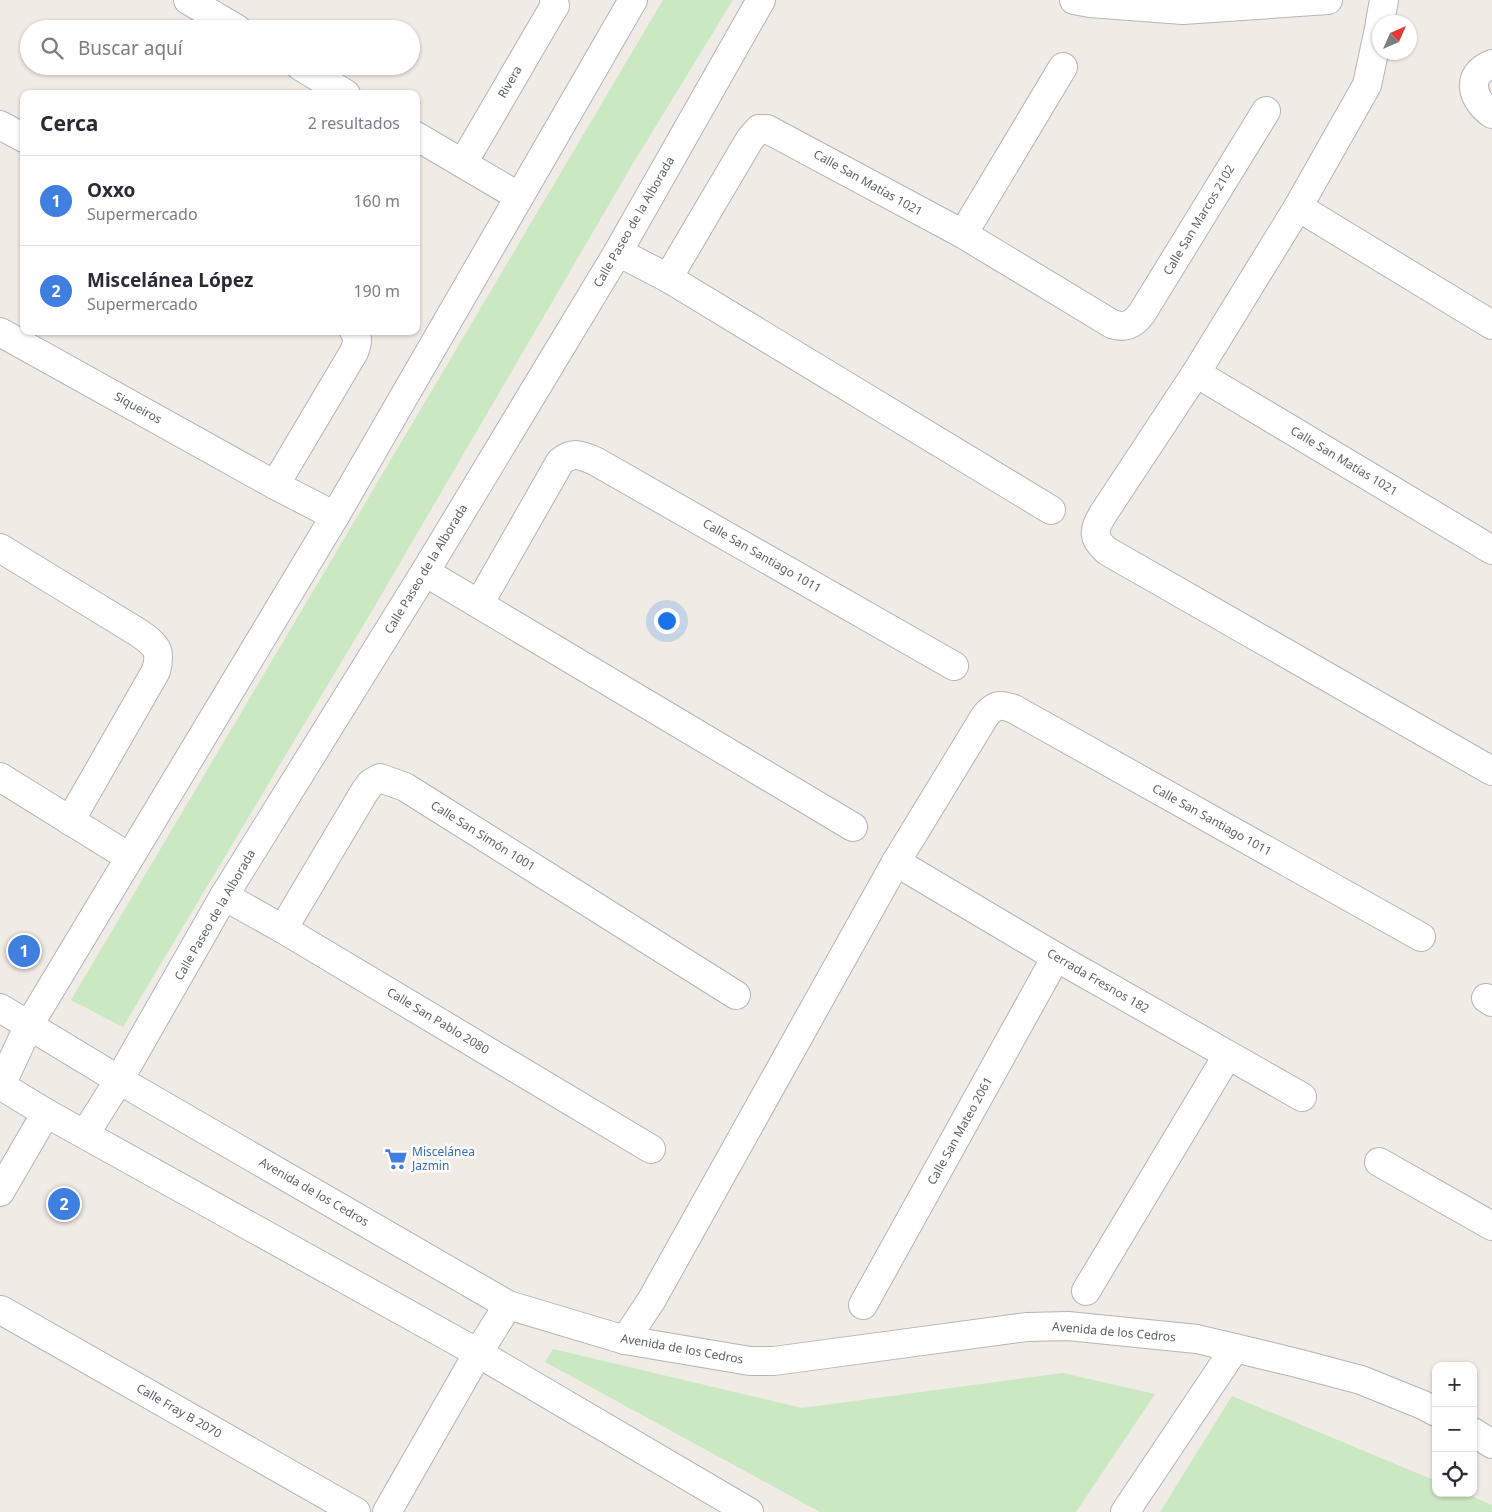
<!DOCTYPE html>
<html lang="es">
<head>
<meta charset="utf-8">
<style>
	body { margin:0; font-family:"Noto Sans",sans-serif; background:#f7f7f7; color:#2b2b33 }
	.controls { position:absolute; right:15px; bottom:15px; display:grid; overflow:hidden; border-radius:10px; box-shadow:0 1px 4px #0004 }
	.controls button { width:45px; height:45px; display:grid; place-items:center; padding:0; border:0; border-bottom:1px solid #e1e1e2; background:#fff; color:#2b2b33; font:25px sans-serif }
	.compass { position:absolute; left:1372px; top:15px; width:45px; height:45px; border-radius:50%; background:#fff; box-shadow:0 1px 4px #0004; rotate:45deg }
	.you { position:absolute; left:666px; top:620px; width:18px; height:18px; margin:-12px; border:4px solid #fff; border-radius:50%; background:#1a73e8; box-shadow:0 0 0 8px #1a73e833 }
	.badge { display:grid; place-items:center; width:32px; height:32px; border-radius:50%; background:#2563eb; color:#fff; font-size:16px; font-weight:700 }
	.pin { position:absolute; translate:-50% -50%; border:2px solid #fff; box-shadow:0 1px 5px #0006 }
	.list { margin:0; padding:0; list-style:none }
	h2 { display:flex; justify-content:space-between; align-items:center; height:65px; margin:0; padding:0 20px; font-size:21px }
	h2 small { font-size:16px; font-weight:400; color:#7c7c81 }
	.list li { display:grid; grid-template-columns:32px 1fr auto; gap:15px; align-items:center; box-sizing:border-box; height:90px; padding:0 20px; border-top:1px solid #e1e1e2 }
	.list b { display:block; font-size:19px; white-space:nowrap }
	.list p { margin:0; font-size:16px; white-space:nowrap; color:#7c7c81 }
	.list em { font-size:16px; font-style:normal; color:#7c7c81 }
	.icon { flex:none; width:28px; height:28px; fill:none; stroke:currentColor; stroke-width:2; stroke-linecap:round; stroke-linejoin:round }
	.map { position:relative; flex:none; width:1492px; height:1512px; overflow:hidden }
	.search { position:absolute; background:#fff; box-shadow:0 1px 4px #0004; left:20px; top:20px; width:400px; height:55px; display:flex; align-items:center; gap:12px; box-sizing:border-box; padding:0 18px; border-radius:28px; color:#7c7c81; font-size:19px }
	.panel { position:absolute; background:#fff; box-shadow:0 1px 4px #0004; left:20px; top:90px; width:400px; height:245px; border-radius:10px }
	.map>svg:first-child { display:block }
	.green { fill:#cae8c1 }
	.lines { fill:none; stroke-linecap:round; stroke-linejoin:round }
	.minor-casing { stroke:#b1b5b8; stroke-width:30 }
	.secondary-casing { stroke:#b2b7bb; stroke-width:30 }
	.minor { stroke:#fff; stroke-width:28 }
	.secondary { stroke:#fff; stroke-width:28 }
	.labels { text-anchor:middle; stroke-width:5; stroke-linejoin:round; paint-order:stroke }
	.street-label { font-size:12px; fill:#5d6366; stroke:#fff }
	.shop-label { font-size:12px; fill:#366cbe; stroke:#fff; text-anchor:start }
</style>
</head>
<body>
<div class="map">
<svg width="1492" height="1512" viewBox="0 0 1492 1512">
	<rect width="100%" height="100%" fill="#f0ebe5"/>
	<g class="green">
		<path d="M 663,0 L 733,0 L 632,165 L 376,604 L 123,1027 L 71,1000 Z"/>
		<path d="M 553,1349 L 802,1408 L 1063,1373 L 1155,1394 L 1076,1512 L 820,1512 L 545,1362 Z"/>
		<path d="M 1232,1396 L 1436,1481 L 1436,1493 L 1465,1493 L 1492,1505 L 1492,1512 L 1160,1512 Z"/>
	</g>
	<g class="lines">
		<defs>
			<g id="minor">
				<path d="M 188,0 L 237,29"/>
				<path d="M 1380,22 L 1384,0"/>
				<path d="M 1380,24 L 1367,85 L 1298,207 L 1196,373 L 1103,514 C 1093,530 1092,538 1107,551 L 1492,771"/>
				<path d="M 1492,64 C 1464,75 1472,100 1492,114"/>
				<path d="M 300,66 L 346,94"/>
				<path d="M 0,125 L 24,138"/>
				<path d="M 416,136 L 518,196"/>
				<path d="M 463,163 L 551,12 L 555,6 L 554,0"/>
				<path d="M 1298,207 L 1492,325"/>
				<path d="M 963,234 L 1063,67"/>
				<path d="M 618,252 L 668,278 L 1051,510"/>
				<path d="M 668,278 L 750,139 L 759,129 L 767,129 L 963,234 L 1112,324 C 1126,329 1134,324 1142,313 L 1266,111"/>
				<path d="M 0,332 L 275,485 L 335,516"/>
				<path d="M 1196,373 L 1492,550"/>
				<path d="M 275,485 L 354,352 C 357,344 359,338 354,331"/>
				<path d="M 0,548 L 139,633 C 156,645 162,650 156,671 L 70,821"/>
				<path d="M 425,572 L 853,827"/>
				<path d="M 479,604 L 560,462 C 573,451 580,455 595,461 L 954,666"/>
				<path d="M 0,777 L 129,857"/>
				<path d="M 896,862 L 1056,957 L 1302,1097"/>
				<path d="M 224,896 L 283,929 L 651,1149"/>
				<path d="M 283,929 L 365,791 L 371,783 L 380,778 L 405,787 L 736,995"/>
				<path d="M 1486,998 L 1492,1002"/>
				<path d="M 0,1008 L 119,1080 L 508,1305 L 625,1340 L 750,1361 L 774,1361 L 1027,1327 L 1068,1326 L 1197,1339 L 1297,1363 L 1361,1380 L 1423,1405 L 1436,1412"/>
				<path d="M 0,1085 L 46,1113 L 478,1353 L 749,1512"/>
				<path d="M 1,1085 L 29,1025 L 335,516 L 633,0"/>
				<path d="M 85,1134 L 119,1080 L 224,896 L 425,572 L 618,252 L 761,0"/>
				<path d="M 1379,1162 L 1492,1226"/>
				<path d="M 0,1192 L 46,1113"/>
				<path d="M 1086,1291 L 1227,1056"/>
				<path d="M 863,1305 L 1056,957"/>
				<path d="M 1,1310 L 356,1512"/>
				<path d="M 625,1340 L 651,1301 L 896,862 L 985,716 C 995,704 1000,704 1014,709 L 1421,937"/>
				<path d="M 1473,1432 L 1492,1444"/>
				<path d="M 387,1512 L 478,1353 L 508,1305"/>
				<path d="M 1125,1512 L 1235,1348"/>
			</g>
			<path id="secondary" d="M 1074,0 L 1090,3 L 1183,10 L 1328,0"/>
		</defs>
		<use href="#minor" class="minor-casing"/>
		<use href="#secondary" class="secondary-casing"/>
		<use href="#minor" class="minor"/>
		<use href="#secondary" class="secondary"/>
	</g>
	<defs>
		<symbol id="supermarket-bare" viewBox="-9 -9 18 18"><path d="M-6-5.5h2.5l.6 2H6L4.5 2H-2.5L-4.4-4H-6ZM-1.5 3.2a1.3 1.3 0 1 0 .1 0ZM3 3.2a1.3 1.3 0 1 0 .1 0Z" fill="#3f7fe0" stroke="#fff" stroke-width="2.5" paint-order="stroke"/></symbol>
	</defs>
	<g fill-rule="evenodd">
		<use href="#supermarket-bare" x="380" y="1143" width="32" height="32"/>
	</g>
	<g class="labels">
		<g class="street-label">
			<text transform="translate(510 82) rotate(-60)" y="4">Rivera</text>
			<text transform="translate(868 183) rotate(29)" y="4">Calle San Matías 1021</text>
			<text transform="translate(1199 220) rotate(-59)" y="4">Calle San Marcos 2102</text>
			<text transform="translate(634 222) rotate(-60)" y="4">Calle Paseo de la Alborada</text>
			<text transform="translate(138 408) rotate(29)" y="4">Siqueiros</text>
			<text transform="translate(1344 461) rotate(31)" y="4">Calle San Matías 1021</text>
			<text transform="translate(762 556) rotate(30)" y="4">Calle San Santiago 1011</text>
			<text transform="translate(426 569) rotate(-59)" y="4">Calle Paseo de la Alborada</text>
			<text transform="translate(1212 820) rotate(29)" y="4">Calle San Santiago 1011</text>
			<text transform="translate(483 836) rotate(32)" y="4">Calle San Simón 1001</text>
			<text transform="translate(215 915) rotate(-60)" y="4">Calle Paseo de la Alborada</text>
			<text transform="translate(1098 981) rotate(30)" y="4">Cerrada Fresnos 182</text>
			<text transform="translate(438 1021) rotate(31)" y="4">Calle San Pablo 2080</text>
			<text transform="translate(960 1131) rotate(-61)" y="4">Calle San Mateo 2061</text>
			<text transform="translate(314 1192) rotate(30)" y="4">Avenida de los Cedros</text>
			<text transform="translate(1114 1332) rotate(5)" y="4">Avenida de los Cedros</text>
			<text transform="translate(682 1349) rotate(10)" y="4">Avenida de los Cedros</text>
			<text transform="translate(179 1411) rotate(30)" y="4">Calle Fray B 2070</text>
		</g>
		<g class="shop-label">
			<text x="412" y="1156">Miscelánea<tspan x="412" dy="14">Jazmin</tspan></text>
		</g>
	</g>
</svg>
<div class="controls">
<button>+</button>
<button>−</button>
<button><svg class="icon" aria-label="locate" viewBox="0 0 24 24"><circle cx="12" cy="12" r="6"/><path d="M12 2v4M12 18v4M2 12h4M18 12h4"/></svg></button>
</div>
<svg class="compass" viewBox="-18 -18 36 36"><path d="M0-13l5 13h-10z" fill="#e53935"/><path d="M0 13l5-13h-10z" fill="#7c7c81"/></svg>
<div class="you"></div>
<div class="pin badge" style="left:24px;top:951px;background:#3f7fe0">1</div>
<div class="pin badge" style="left:64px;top:1204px;background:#3f7fe0">2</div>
<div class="search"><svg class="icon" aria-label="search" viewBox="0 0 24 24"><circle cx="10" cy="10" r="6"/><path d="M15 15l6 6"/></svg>Buscar aquí</div>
<section class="panel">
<h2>Cerca<small>2 resultados</small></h2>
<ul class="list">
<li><span class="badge" style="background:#3f7fe0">1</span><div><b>Oxxo</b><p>Supermercado</p></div><em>160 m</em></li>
<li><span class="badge" style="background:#3f7fe0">2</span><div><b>Miscelánea López</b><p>Supermercado</p></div><em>190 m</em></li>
</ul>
</section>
</div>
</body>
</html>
